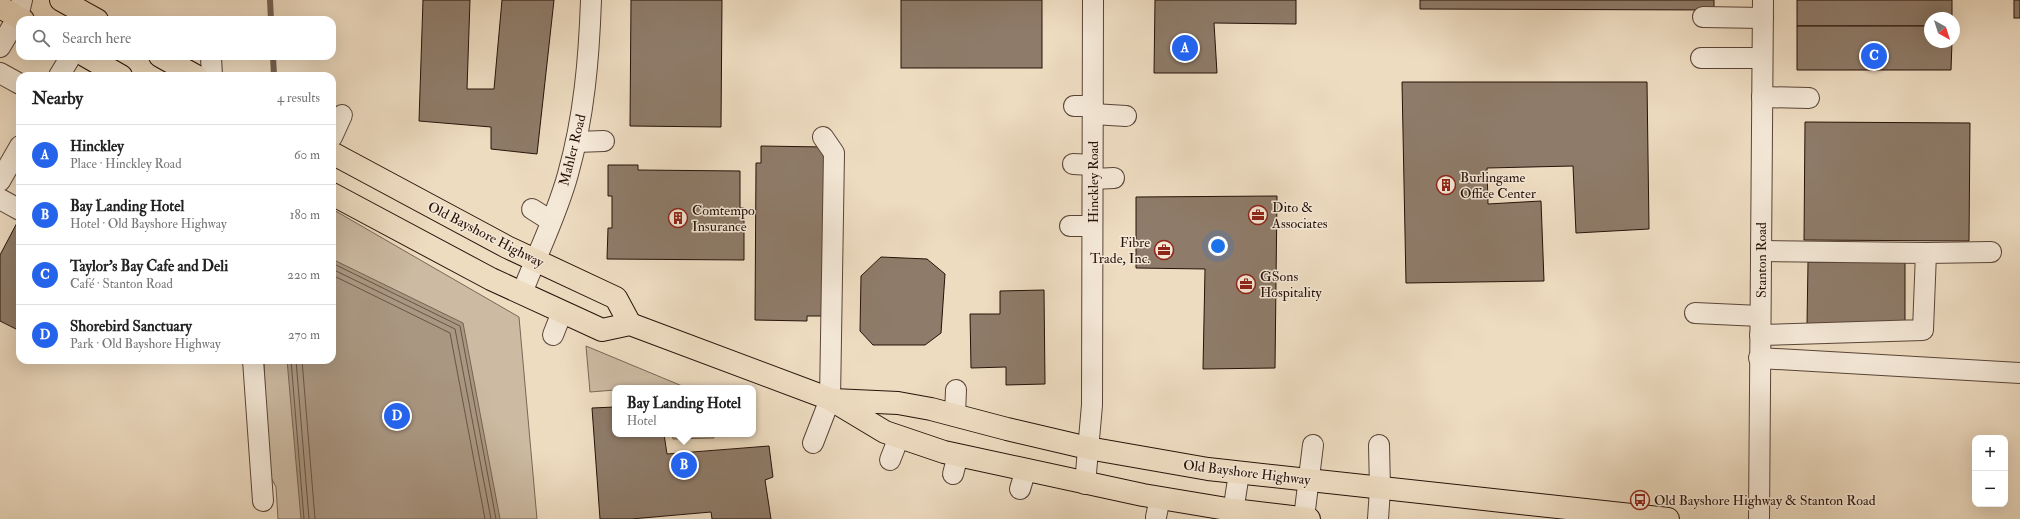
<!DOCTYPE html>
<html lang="en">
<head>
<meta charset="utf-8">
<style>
	body { margin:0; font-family:"IM FELL Double Pica",serif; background:#f6f6f6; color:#222 }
	.controls { position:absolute; right:12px; bottom:12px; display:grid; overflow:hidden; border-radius:8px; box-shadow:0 4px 16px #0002 }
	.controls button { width:36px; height:36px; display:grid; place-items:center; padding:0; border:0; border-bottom:1px solid #e0e0e0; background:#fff; color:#222; font:20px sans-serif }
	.compass { position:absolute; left:1924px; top:12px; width:36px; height:36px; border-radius:50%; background:#fff; box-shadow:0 4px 16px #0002; rotate:141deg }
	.you { position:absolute; left:1218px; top:246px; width:14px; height:14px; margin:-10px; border:3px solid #fff; border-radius:50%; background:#1a73e8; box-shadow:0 0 0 6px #1a73e833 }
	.badge { display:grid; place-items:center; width:26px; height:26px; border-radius:50%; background:#2563eb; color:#fff; font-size:13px; font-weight:700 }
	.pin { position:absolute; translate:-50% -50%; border:2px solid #fff; box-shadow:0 1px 4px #0006 }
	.popup { position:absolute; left:612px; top:385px; width:144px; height:52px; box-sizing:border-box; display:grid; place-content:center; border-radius:8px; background:#fff; filter:drop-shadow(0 1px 3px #0005); font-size:13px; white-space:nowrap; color:#767676 }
	.popup b { font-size:15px; color:#222 }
	.popup::after { content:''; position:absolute; left:50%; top:100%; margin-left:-8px; border:8px solid transparent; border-top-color:#fff }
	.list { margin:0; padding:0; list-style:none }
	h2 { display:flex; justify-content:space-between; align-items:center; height:52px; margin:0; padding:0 16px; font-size:17px }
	h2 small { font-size:13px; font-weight:400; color:#767676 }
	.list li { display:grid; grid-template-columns:26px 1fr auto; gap:12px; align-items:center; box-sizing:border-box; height:60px; padding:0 16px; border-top:1px solid #e0e0e0 }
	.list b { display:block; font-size:15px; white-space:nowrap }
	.list p { margin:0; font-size:13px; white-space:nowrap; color:#767676 }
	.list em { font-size:13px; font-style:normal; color:#767676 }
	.icon { flex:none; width:22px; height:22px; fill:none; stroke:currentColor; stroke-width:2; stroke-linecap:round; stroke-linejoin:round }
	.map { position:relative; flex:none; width:2020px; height:519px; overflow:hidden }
	.search { position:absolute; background:#fff; box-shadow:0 4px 16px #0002; left:16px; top:16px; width:320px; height:44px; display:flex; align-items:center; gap:10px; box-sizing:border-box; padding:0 14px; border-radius:12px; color:#767676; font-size:15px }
	.panel { position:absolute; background:#fff; box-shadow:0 4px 16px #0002; left:16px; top:72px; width:320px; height:292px; border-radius:12px }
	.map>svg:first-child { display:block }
	.green { fill:#ccbaa2; stroke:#7a6656 }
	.water { fill:#aa9782; stroke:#766252 }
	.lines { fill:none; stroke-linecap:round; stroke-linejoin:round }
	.shore { stroke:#685446; stroke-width:1 }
	.stream { stroke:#766252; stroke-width:6 }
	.building { fill:#8e7b69; stroke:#271209 }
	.minor-casing { stroke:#594437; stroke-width:22 }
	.major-casing { stroke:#271209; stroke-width:24 }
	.minor { stroke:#f4e8d7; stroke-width:20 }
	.major { stroke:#eedcc1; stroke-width:22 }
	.labels { text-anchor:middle; stroke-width:3; stroke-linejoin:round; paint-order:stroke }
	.street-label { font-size:14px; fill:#271209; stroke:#f4e8d7 }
	.poi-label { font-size:14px; fill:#271209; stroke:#f4e8d7; text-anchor:start }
</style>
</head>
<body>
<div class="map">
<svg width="2020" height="519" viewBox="0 0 2020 519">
	<rect width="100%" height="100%" fill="#eedcc1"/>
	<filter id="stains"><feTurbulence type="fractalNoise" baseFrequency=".005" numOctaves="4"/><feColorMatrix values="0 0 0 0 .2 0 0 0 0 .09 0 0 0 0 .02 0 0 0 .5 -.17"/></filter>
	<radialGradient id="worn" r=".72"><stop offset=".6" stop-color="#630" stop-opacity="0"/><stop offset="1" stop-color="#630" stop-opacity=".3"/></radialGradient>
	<g class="green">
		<path d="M 332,209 L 519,317 L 537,519 L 278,519 L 276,487 L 268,472 L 264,360 L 332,360 Z"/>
		<path d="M 586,346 L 687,388 L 615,388 L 615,390 L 590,392 Z"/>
		<path d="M 672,434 L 714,434 L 714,438 L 673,439 Z"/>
	</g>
	<path class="water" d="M 332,259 L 463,323 L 500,519 L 301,519 L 287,360 L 332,360 Z"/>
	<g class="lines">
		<g class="shore">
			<path d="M 332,263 L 460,326 L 496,519"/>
			<path d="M 332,269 L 455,329 L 491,519"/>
			<path d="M 332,275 L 450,333 L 485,519"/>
			<path d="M 291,360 L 304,519"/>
			<path d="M 296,360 L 309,519"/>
			<path d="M 302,360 L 315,519"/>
		</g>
		<g class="stream">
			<path d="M 270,0 L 271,20"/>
			<path d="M 273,56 L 274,76"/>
		</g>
	</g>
	<g class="building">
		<path d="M 423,0 L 470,0 L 467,89 L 494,89 L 502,0 L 554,0 L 537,154 L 491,149 L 491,127 L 419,121 Z"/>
		<path d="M 631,0 L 722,0 L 721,127 L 630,126 Z"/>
		<rect x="901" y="0" width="141" height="68"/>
		<path d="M 1155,0 L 1296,0 L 1296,24 L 1214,23 L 1217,73 L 1154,73 Z"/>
		<path d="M 1420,0 L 1714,0 L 1714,10 L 1420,9 Z"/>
		<path d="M 1797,0 L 1952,0 L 1952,18 L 1930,18 L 1930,26 L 1797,26 Z"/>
		<rect x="2014" y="0" width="6" height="18"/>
		<path d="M 1797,26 L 1930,26 L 1930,42 L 1952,42 L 1951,70 L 1797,70 Z"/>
		<path d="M 1402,82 L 1647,82 L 1649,229 L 1576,233 L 1573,166 L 1487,168 L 1488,204 L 1541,201 L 1544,281 L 1406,283 Z"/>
		<path d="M 1805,122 L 1970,123 L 1969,241 L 1804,240 Z"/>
		<path d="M 761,146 L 825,147 L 824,316 L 807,316 L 807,321 L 755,320 L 756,163 L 761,163 Z"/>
		<path d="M 608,165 L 638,165 L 638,170 L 740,171 L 740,208 L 744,208 L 744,260 L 607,259 L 608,228 L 612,228 L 612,196 L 608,196 Z"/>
		<path d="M 1277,196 L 1275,368 L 1203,369 L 1205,269 L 1136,268 L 1136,197 Z"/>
		<path d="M 18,221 L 20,222 L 20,331 L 0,321 L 0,255 Z"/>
		<path d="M 881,257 L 927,259 L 945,274 L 941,333 L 925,345 L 873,345 L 860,331 L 861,276 Z"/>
		<path d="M 1808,262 L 1905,262 L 1905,326 L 1807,325 Z"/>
		<path d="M 1044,290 L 1045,384 L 1006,385 L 1006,367 L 971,368 L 970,314 L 1000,314 L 1000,291 Z"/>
		<path d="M 615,407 L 615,434 L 664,434 L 667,454 L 769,446 L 773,477 L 765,480 L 771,519 L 712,519 L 711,512 L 631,519 L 600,519 L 592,408 Z"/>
	</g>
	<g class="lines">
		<defs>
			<g id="minor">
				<path d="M 1703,17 L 1763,18"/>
				<path d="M 0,47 L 18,17 L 22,0"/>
				<path d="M 211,57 L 212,76"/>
				<path d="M 1701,58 L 1762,58"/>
				<path d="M 0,73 L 20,84"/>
				<path d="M 59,76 L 71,56"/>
				<path d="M 1762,97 L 1809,98"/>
				<path d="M 1074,106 L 1093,106"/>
				<path d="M 1093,114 L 1126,116"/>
				<path d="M 332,137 L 342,115"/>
				<path d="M 576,142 L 604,141"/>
				<path d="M 1073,164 L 1092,165"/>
				<path d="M 1093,179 L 1114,178"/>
				<path d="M 0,181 L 20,146"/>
				<path d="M 0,199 L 20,210"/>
				<path d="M 532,209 L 551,221"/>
				<path d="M 1070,226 L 1092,226"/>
				<path d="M 1926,253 L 1991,252"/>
				<path d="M 522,293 C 537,254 557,215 568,174 C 584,117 589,59 591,0"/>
				<path d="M 1695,313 L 1760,316"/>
				<path d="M 553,335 L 562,312"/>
				<path d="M 1760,335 L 1923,330 L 1926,253 L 1761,251"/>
				<path d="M 1759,358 L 2020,373"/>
				<path d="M 253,360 L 263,501"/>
				<path d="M 955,415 L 956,390"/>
				<path d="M 813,443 L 830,399 L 834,153 L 823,137"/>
				<path d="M 890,460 L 899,437"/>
				<path d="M 953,474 L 958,455"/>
				<path d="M 1085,484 L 1092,405 L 1093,0"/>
				<path d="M 1020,489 L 1026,469"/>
				<path d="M 1156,517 L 1160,498"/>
				<path d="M 1304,518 L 1313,445"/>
				<path d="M 1232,519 L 1239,473"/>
				<path d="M 1378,519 L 1380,489 L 1379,445"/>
				<path d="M 1759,519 L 1763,0"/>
			</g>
			<g id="major">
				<path d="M 61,0 L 97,20"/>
				<path d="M 0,7 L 23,20"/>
				<path d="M 86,56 L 121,76"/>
				<path d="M 160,56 L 196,76"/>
				<path d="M 332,153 L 507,247 L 616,298 L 630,324"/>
				<path d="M 332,194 L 491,279 L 602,330 L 630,324 L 830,399 L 885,432 L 944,452 L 1143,495 L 1233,510 L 1309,519"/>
				<path d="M 833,400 L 898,403 L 931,409 L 1007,429 L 1088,448 L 1208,469 L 1668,519"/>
			</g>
		</defs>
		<use href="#minor" class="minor-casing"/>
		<use href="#major" class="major-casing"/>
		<use href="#minor" class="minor"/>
		<use href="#major" class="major"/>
	</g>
	<defs>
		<symbol id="building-ring" viewBox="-11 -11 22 22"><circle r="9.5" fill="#f4e8d7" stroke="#8f2418" stroke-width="1.5"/><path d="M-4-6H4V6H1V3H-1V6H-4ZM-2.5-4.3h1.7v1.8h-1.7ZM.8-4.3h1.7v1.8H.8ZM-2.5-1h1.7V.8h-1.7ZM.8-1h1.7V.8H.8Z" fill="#8f2418"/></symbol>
		<symbol id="office-ring" viewBox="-11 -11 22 22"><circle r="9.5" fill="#f4e8d7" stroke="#8f2418" stroke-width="1.5"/><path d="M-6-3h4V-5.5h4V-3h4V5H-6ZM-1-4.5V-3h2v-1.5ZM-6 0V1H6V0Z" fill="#8f2418"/></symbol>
		<symbol id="bus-ring" viewBox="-11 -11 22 22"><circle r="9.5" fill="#f4e8d7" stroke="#8f2418" stroke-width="1.5"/><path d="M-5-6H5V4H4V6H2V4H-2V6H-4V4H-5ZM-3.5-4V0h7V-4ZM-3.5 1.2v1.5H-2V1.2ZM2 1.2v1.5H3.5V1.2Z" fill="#8f2418"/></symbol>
	</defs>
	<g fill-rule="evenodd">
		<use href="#building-ring" x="1435" y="174" width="22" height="22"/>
		<use href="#office-ring" x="1247" y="204" width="22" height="22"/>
		<use href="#building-ring" x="667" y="207" width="22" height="22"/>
		<use href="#office-ring" x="1153" y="239" width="22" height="22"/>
		<use href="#office-ring" x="1235" y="273" width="22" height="22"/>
		<use href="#bus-ring" x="1629" y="489" width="22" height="22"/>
	</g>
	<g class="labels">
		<g class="street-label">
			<text transform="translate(572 150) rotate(-76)" y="5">Mahler Road</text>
			<text transform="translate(1093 182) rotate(-90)" y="5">Hinckley Road</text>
			<text transform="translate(486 234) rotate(27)" y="5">Old Bayshore Highway</text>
			<text transform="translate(1761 260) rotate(-90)" y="5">Stanton Road</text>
			<text transform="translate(1247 472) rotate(7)" y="5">Old Bayshore Highway</text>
		</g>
		<g class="poi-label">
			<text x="1460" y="182">Burlingame<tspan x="1460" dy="16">Office Center</tspan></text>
			<text x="1272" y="212">Dito &amp;<tspan x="1272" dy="16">Associates</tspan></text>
			<text x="692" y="215">Comtempo<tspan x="692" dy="16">Insurance</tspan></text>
			<text x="1150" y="247" text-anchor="end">Fibre<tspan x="1150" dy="16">Trade, Inc.</tspan></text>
			<text x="1260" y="281">GSons<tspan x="1260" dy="16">Hospitality</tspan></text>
			<text x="1654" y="505">Old Bayshore Highway &amp; Stanton Road</text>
		</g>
	</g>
	<rect width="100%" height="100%" filter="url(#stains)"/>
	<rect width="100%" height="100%" fill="url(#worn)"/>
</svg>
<div class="controls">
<button>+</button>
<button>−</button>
</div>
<svg class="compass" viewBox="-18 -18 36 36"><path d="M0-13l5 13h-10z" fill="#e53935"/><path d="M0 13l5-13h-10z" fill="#767676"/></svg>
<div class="you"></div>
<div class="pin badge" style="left:1185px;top:48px">A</div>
<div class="pin badge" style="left:684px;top:465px">B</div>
<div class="popup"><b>Bay Landing Hotel</b>Hotel</div>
<div class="pin badge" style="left:1874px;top:56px">C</div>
<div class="pin badge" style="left:397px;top:416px">D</div>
<div class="search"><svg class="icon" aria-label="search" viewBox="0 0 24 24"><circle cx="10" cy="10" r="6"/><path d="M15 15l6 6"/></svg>Search here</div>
<section class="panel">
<h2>Nearby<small>4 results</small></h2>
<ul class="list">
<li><span class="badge">A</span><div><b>Hinckley</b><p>Place · Hinckley Road</p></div><em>60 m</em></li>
<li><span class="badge">B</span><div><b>Bay Landing Hotel</b><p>Hotel · Old Bayshore Highway</p></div><em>180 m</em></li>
<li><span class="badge">C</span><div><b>Taylor's Bay Cafe and Deli</b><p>Café · Stanton Road</p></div><em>220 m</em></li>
<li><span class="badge">D</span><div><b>Shorebird Sanctuary</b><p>Park · Old Bayshore Highway</p></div><em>270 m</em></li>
</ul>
</section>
</div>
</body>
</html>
